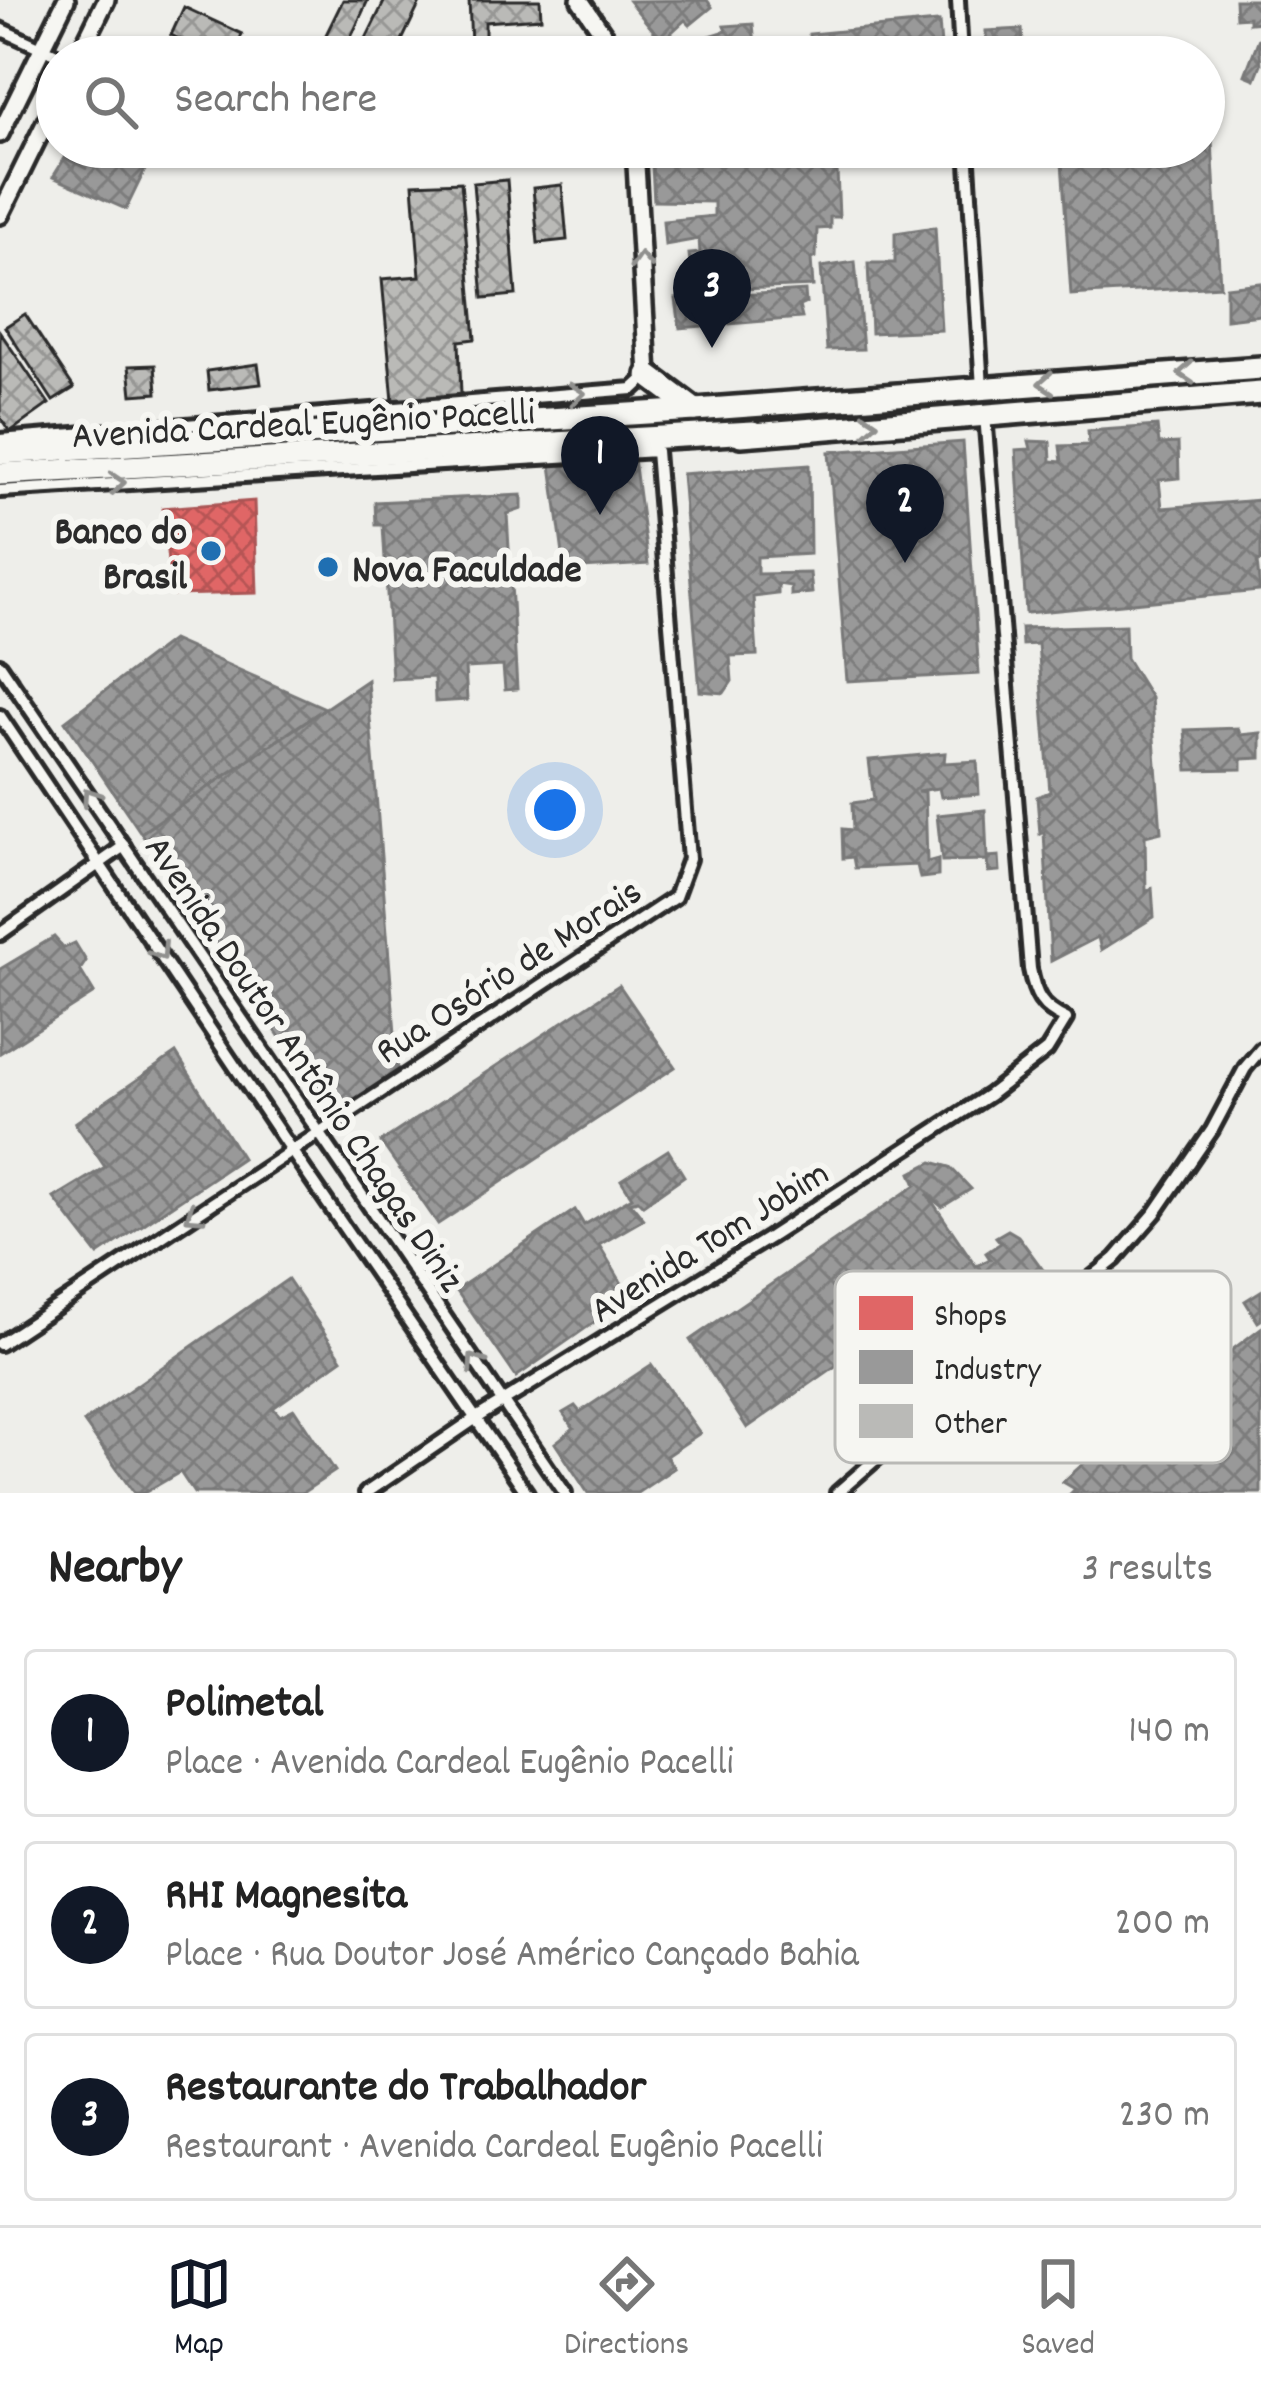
<!DOCTYPE html>
<html lang="en">
<head>
<meta charset="utf-8">
<style>
	body { margin:0; font-family:Dekko,sans-serif; background:#f6f6f6; color:#222 }
	.you { position:absolute; left:555px; top:810px; width:42px; height:42px; margin:-30px; border:9px solid #fff; border-radius:50%; background:#1a73e8; box-shadow:0 0 0 18px #1a73e833 }
	.badge { display:grid; place-items:center; width:78px; height:78px; border-radius:50%; background:#111827; color:#fff; font-size:39px; font-weight:700 }
	.pin { position:absolute; translate:-50% -99px; filter:drop-shadow(0 3px 6px #0008) }
	.pin::after { content:''; position:absolute; top:63px; width:42px; height:36px; background:inherit; clip-path:polygon(0 0,100% 0,50% 100%) }
	.list { margin:0; padding:0; list-style:none }
	h2 { display:flex; justify-content:space-between; align-items:center; height:156px; margin:0; padding:0 48px; font-size:51px }
	h2 small { font-size:39px; font-weight:400; color:#767676 }
	.list li { display:grid; grid-template-columns:78px 1fr auto; gap:36px; align-items:center; box-sizing:border-box; height:168px; margin:0 24px 24px; padding:0 24px; border:3px solid #e0e0e0; border-radius:12px }
	.list b { display:block; font-size:45px; white-space:nowrap }
	.list p { margin:0; font-size:39px; white-space:nowrap; color:#767676 }
	.list em { font-size:39px; font-style:normal; color:#767676 }
	.icon { flex:none; width:66px; height:66px; fill:none; stroke:currentColor; stroke-width:2; stroke-linecap:round; stroke-linejoin:round }
	.map { position:relative; flex:none; width:1261px; height:1493px; overflow:hidden }
	.search { position:absolute; background:#fff; box-shadow:0 3px 9px #0004; left:36px; right:36px; top:36px; height:132px; display:flex; align-items:center; gap:30px; box-sizing:border-box; padding:0 42px; border-radius:66px; color:#767676; font-size:45px }
	.sheet { height:732px; background:#fff }
	nav { display:flex; justify-content:space-around; align-items:center; box-sizing:border-box; height:168px; border-top:3px solid #e0e0e0; background:#fff; font-size:33px; color:#767676 }
	nav a { display:grid; justify-items:center; gap:6px }
	nav .on { color:#111827 }
	.map>svg:first-child { display:block }
	.shops { fill:url(#shops-cross-hatch); stroke:#aa5454; stroke-width:3 }
	.industry { fill:url(#industry-cross-hatch); stroke:#787878; stroke-width:3 }
	.building { fill:url(#building-cross-hatch); stroke:#2b2b2b; stroke-width:3 }
	.lines { fill:none; stroke-linecap:round; stroke-linejoin:round }
	.street-casing { stroke:#2b2b2b; stroke-width:20 }
	.secondary-casing { stroke:#2b2b2b; stroke-width:24 }
	.highway-casing { stroke:#2b2b2b; stroke-width:30 }
	.street { stroke:#f6f6f2; stroke-width:10 }
	.secondary { stroke:#f6f6f2; stroke-width:15 }
	.highway { stroke:#f6f6f2; stroke-width:21 }
	.oneway { stroke:#90908e }
	.poi-dot { fill:#1f6fb2; stroke:#f6f6f2; stroke-width:4.5 }
	.labels { text-anchor:middle; stroke-width:12; stroke-linejoin:round; paint-order:stroke }
	.street-label { font-size:39px; fill:#2b2b2b; stroke:#f6f6f2 }
	.poi-label { font-size:39px; font-weight:bold; fill:#2b2b2b; stroke:#f6f6f2; text-anchor:end }
	.key { fill:#f6f6f2; stroke:#b9b9b6; stroke-width:3 }
	.key-label { font-size:33px; fill:#2b2b2b }
</style>
</head>
<body>
<div class="map">
<svg width="1261" height="1493" viewBox="0 0 1261 1493">
	<defs>
		<pattern id="shops-cross-hatch" width="8" height="8" patternUnits="userSpaceOnUse" patternTransform="scale(3)"><rect width="8" height="8" fill="#e06666"/><path d="M0 0l8 8M0 8l8-8" fill="none" stroke="#b65454"/></pattern>
		<pattern id="industry-cross-hatch" width="8" height="8" patternUnits="userSpaceOnUse" patternTransform="scale(3)"><rect width="8" height="8" fill="#999"/><path d="M0 0l8 8M0 8l8-8" fill="none" stroke="#7d7d7d"/></pattern>
		<pattern id="building-cross-hatch" width="8" height="8" patternUnits="userSpaceOnUse" patternTransform="scale(3)"><rect width="8" height="8" fill="#babab7"/><path d="M0 0l8 8M0 8l8-8" fill="none" stroke="#979795"/></pattern>
	</defs>
	<rect width="100%" height="100%" fill="#eeeeea"/>
	<filter id="ink" filterUnits="userSpaceOnUse"><feTurbulence type="fractalNoise" baseFrequency=".00833" numOctaves="2"/><feDisplacementMap in="SourceGraphic" scale="24" xChannelSelector="R" yChannelSelector="G"/><feConvolveMatrix kernelMatrix="1 2 1 2 8 2 1 2 1" color-interpolation-filters="sRGB"/></filter>
	<g filter="url(#ink)">
		<path class="shops" d="M 254,501 L 257,593 L 171,595 L 163,508 Z"/>
		<g class="industry">
			<path d="M 707,0 L 712,7 L 690,25 L 685,20 L 662,41 L 629,1 Z"/>
			<path d="M 1235,0 L 1261,0 L 1261,22 L 1249,23 L 1249,17 L 1236,18 Z"/>
			<path d="M 939,22 L 942,57 L 810,57 L 809,34 Z"/>
			<path d="M 753,24 L 756,57 L 698,57 L 697,40 L 726,31 L 724,26 Z"/>
			<path d="M 1022,29 L 1024,57 L 987,57 L 986,31 Z"/>
			<path d="M 1259,38 L 1261,64 L 1255,79 L 1245,75 Z"/>
			<path d="M 1208,68 L 1220,286 L 1071,295 L 1061,147 L 1204,147 L 1204,69 Z"/>
			<path d="M 70,147 L 106,147 L 109,151 L 113,147 L 156,147 L 126,209 L 53,177 L 65,158 L 87,169 L 66,155 Z"/>
			<path d="M 651,147 L 836,147 L 839,217 L 830,217 L 830,228 L 817,229 L 816,257 L 811,259 L 813,286 L 693,291 L 689,254 L 700,253 L 699,239 L 665,245 L 663,221 L 714,216 L 714,202 L 654,201 Z"/>
			<path d="M 935,227 L 941,330 L 871,333 L 868,263 L 895,263 L 895,233 Z"/>
			<path d="M 855,262 L 863,349 L 827,350 L 821,267 Z"/>
			<path d="M 1261,283 L 1261,315 L 1226,319 L 1226,287 Z"/>
			<path d="M 805,291 L 806,303 L 799,306 L 802,318 L 680,328 L 676,299 Z"/>
			<path d="M 1157,426 L 1159,444 L 1178,443 L 1179,478 L 1159,480 L 1162,508 L 1261,500 L 1261,561 L 1257,562 L 1260,591 L 1026,613 L 1016,450 L 1031,449 L 1029,441 L 1050,442 L 1051,461 L 1062,462 L 1060,446 L 1089,445 L 1088,431 Z"/>
			<path d="M 963,442 L 979,674 L 847,681 L 829,452 Z"/>
			<path d="M 634,459 L 648,564 L 565,569 L 551,465 Z"/>
			<path d="M 809,465 L 810,554 L 757,557 L 757,574 L 810,573 L 812,593 L 791,595 L 791,586 L 778,584 L 778,594 L 753,597 L 757,655 L 730,656 L 732,681 L 724,693 L 700,691 L 682,474 Z"/>
			<path d="M 522,495 L 522,509 L 507,514 L 517,689 L 505,690 L 503,666 L 465,668 L 467,700 L 435,702 L 434,677 L 392,679 L 383,525 L 376,525 L 375,502 Z"/>
			<path d="M 1125,625 L 1126,658 L 1151,698 L 1161,832 L 1145,836 L 1146,892 L 1152,888 L 1154,917 L 1101,950 L 1098,937 L 1051,961 L 1044,832 L 1040,834 L 1037,797 L 1050,792 L 1038,644 L 1022,645 L 1021,628 Z"/>
			<path d="M 172,640 L 325,708 L 141,833 L 65,721 Z"/>
			<path d="M 367,680 L 398,1072 L 333,1115 L 141,833 Z"/>
			<path d="M 1238,728 L 1240,735 L 1261,733 L 1261,758 L 1242,759 L 1242,769 L 1188,770 L 1185,730 Z"/>
			<path d="M 945,753 L 944,763 L 977,761 L 979,794 L 941,797 L 939,788 L 917,791 L 925,792 L 927,862 L 938,859 L 938,876 L 920,878 L 917,865 L 855,868 L 853,857 L 843,858 L 842,829 L 853,830 L 852,803 L 874,800 L 869,760 Z"/>
			<path d="M 985,810 L 987,857 L 999,856 L 1000,871 L 988,872 L 987,860 L 942,861 L 937,815 Z"/>
			<path d="M 54,937 L 64,948 L 75,943 L 86,961 L 80,970 L 94,993 L 0,1053 L 0,969 Z"/>
			<path d="M 619,985 L 675,1067 L 438,1224 L 381,1142 Z"/>
			<path d="M 176,1053 L 242,1158 L 98,1255 L 54,1198 L 105,1167 L 75,1123 Z"/>
			<path d="M 668,1150 L 684,1176 L 643,1205 L 638,1200 L 630,1202 L 644,1219 L 599,1245 L 630,1297 L 516,1377 L 456,1290 L 575,1210 L 584,1225 L 632,1197 L 621,1180 Z"/>
			<path d="M 932,1162 L 950,1167 L 971,1189 L 942,1207 L 927,1194 L 976,1266 L 990,1259 L 986,1253 L 1001,1243 L 996,1237 L 1008,1230 L 1018,1236 L 1046,1274 L 1019,1294 L 1015,1304 L 954,1364 L 939,1341 L 954,1332 L 931,1299 L 747,1428 L 690,1340 L 916,1185 L 911,1173 Z"/>
			<path d="M 288,1279 L 342,1359 L 273,1408 L 280,1416 L 294,1409 L 335,1471 L 302,1493 L 194,1493 L 180,1472 L 144,1493 L 134,1493 L 84,1422 Z"/>
			<path d="M 1261,1291 L 1261,1320 L 1258,1322 L 1245,1301 Z"/>
			<path d="M 1261,1328 L 1261,1493 L 1071,1493 L 1075,1489 L 1063,1482 L 1164,1391 L 1170,1397 Z"/>
			<path d="M 651,1365 L 700,1433 L 666,1456 L 674,1468 L 637,1493 L 588,1493 L 555,1443 L 574,1428 L 563,1413 L 575,1406 L 580,1412 Z"/>
		</g>
		<g class="building">
			<path d="M 343,0 L 368,0 L 342,57 L 315,57 Z"/>
			<path d="M 385,0 L 421,1 L 394,57 L 357,57 Z"/>
			<path d="M 469,0 L 540,0 L 541,18 L 485,22 L 485,43 L 471,44 Z"/>
			<path d="M 184,7 L 242,34 L 233,57 L 217,57 L 171,35 Z"/>
			<path d="M 507,180 L 516,295 L 483,298 L 473,183 Z"/>
			<path d="M 461,182 L 475,339 L 459,341 L 461,395 L 393,401 L 382,279 L 420,276 L 413,184 Z"/>
			<path d="M 562,185 L 567,240 L 538,243 L 533,188 Z"/>
			<path d="M 25,314 L 74,388 L 53,401 L 5,327 Z"/>
			<path d="M 0,332 L 49,404 L 10,432 L 0,417 Z"/>
			<path d="M 258,364 L 261,384 L 209,390 L 207,371 Z"/>
			<path d="M 155,365 L 157,393 L 132,395 L 129,366 Z"/>
		</g>
		<g class="lines">
			<defs>
				<g id="street">
					<path d="M 958,0 L 961,57"/>
					<path d="M 0,29 L 61,57"/>
					<path d="M 967,147 L 982,388"/>
					<path d="M 0,440 L 633,389 L 648,375"/>
					<path d="M 0,491 L 656,451 L 689,859 L 675,897 L 0,1344"/>
					<path d="M 0,665 L 565,1493"/>
					<path d="M 0,716 L 291,1150 L 527,1493"/>
					<path d="M 0,934 L 124,846"/>
					<path d="M 366,1493 L 476,1418 L 770,1237 L 989,1095 L 1047,1050 L 1066,1019 C 1041,1008 1035,995 1030,969 L 985,415"/>
					<path d="M 837,1493 L 990,1360 L 1115,1259 L 1155,1213 L 1212,1130 L 1245,1068 L 1261,1049"/>
				</g>
				<g id="secondary">
					<path d="M 580,0 L 619,57"/>
					<path d="M 78,57 L 106,0"/>
					<path d="M 0,134 L 66,0"/>
					<path d="M 635,147 L 648,375"/>
					<path d="M 0,215 L 57,99"/>
				</g>
				<g id="highway">
					<path d="M 648,375 L 695,410"/>
					<path d="M 741,435 L 1261,393"/>
					<path d="M 0,453 L 695,410 L 1261,368"/>
					<path d="M 0,474 L 753,432"/>
				</g>
			</defs>
			<use href="#street" class="street-casing"/>
			<use href="#secondary" class="secondary-casing"/>
			<use href="#highway" class="highway-casing"/>
			<use href="#street" class="street"/>
			<use href="#secondary" class="secondary"/>
			<use href="#highway" class="highway"/>
		</g>
		<defs><path id="oneway-chevron" d="M-2-3.5L2.5 0L-2 3.5" fill="none" stroke-width="1.6" stroke-linecap="round" stroke-linejoin="round" transform="scale(3)"/></defs>
		<g class="oneway">
			<use href="#oneway-chevron" transform="translate(641 261) rotate(-93)"/>
			<use href="#oneway-chevron" transform="translate(1186 373) rotate(176)"/>
			<use href="#oneway-chevron" transform="translate(1046 383) rotate(176)"/>
			<use href="#oneway-chevron" transform="translate(577 394) rotate(-5)"/>
			<use href="#oneway-chevron" transform="translate(870 424) rotate(-4)"/>
			<use href="#oneway-chevron" transform="translate(117 483) rotate(-4)"/>
			<use href="#oneway-chevron" transform="translate(90 796) rotate(-124)"/>
			<use href="#oneway-chevron" transform="translate(160 952) rotate(57)"/>
			<use href="#oneway-chevron" transform="translate(193 1215) rotate(146)"/>
			<use href="#oneway-chevron" transform="translate(475 1362) rotate(-124)"/>
		</g>
	</g>
	<g class="poi-dot">
		<circle cx="211" cy="551" r="12"/>
		<circle cx="328" cy="567" r="12"/>
	</g>
	<g class="labels">
		<g class="street-label">
			<text transform="translate(303 421) rotate(-3)" y="14">Avenida Cardeal Eugênio Pacelli</text>
			<text transform="translate(507 969) rotate(-33)" y="14">Rua Osório de Morais</text>
			<text transform="translate(307 1062) rotate(56)" y="14">Avenida Doutor Antônio Chagas Diniz</text>
			<text transform="translate(708 1239) rotate(-32)" y="14">Avenida Tom Jobim</text>
		</g>
		<g class="poi-label">
			<text x="187" y="543">Banco do<tspan x="187" dy="45">Brasil</tspan></text>
			<text x="352" y="581" text-anchor="start">Nova Faculdade</text>
		</g>
	</g>
	<rect x="835" y="1271" width="396" height="192" rx="18" class="key"/>
	<rect x="859" y="1296" width="54" height="34" fill="#e06666"/>
	<rect x="859" y="1350" width="54" height="34" fill="#999"/>
	<rect x="859" y="1404" width="54" height="34" fill="#babab7"/>
	<g class="key-label">
		<text x="934" y="1325">Shops</text>
		<text x="934" y="1379">Industry</text>
		<text x="934" y="1433">Other</text>
	</g>
</svg>
<div class="you"></div>
<div class="pin badge" style="left:600px;top:515px">1</div>
<div class="pin badge" style="left:905px;top:563px">2</div>
<div class="pin badge" style="left:712px;top:348px">3</div>
<div class="search"><svg class="icon" aria-label="search" viewBox="0 0 24 24"><circle cx="10" cy="10" r="6"/><path d="M15 15l6 6"/></svg>Search here</div>
</div>
<section class="sheet">
<h2>Nearby<small>3 results</small></h2>
<ul class="list">
<li><span class="badge">1</span><div><b>Polimetal</b><p>Place · Avenida Cardeal Eugênio Pacelli</p></div><em>140 m</em></li>
<li><span class="badge">2</span><div><b>RHI Magnesita</b><p>Place · Rua Doutor José Américo Cançado Bahia</p></div><em>200 m</em></li>
<li><span class="badge">3</span><div><b>Restaurante do Trabalhador</b><p>Restaurant · Avenida Cardeal Eugênio Pacelli</p></div><em>230 m</em></li>
</ul>
</section>
<nav>
<a class="on"><svg class="icon" aria-label="map" viewBox="0 0 24 24"><path d="M3 6l6-2 6 2 6-2v14l-6 2-6-2-6 2zM9 4v14M15 6v14"/></svg>Map</a>
<a><svg class="icon" aria-label="directions" viewBox="0 0 24 24"><path d="M12 3l9 9-9 9-9-9zM9 14v-3h6M13 9l2 2-2 2"/></svg>Directions</a>
<a><svg class="icon" aria-label="saved" viewBox="0 0 24 24"><path d="M7 4h10v16l-5-4-5 4z"/></svg>Saved</a>
</nav>
</body>
</html>
